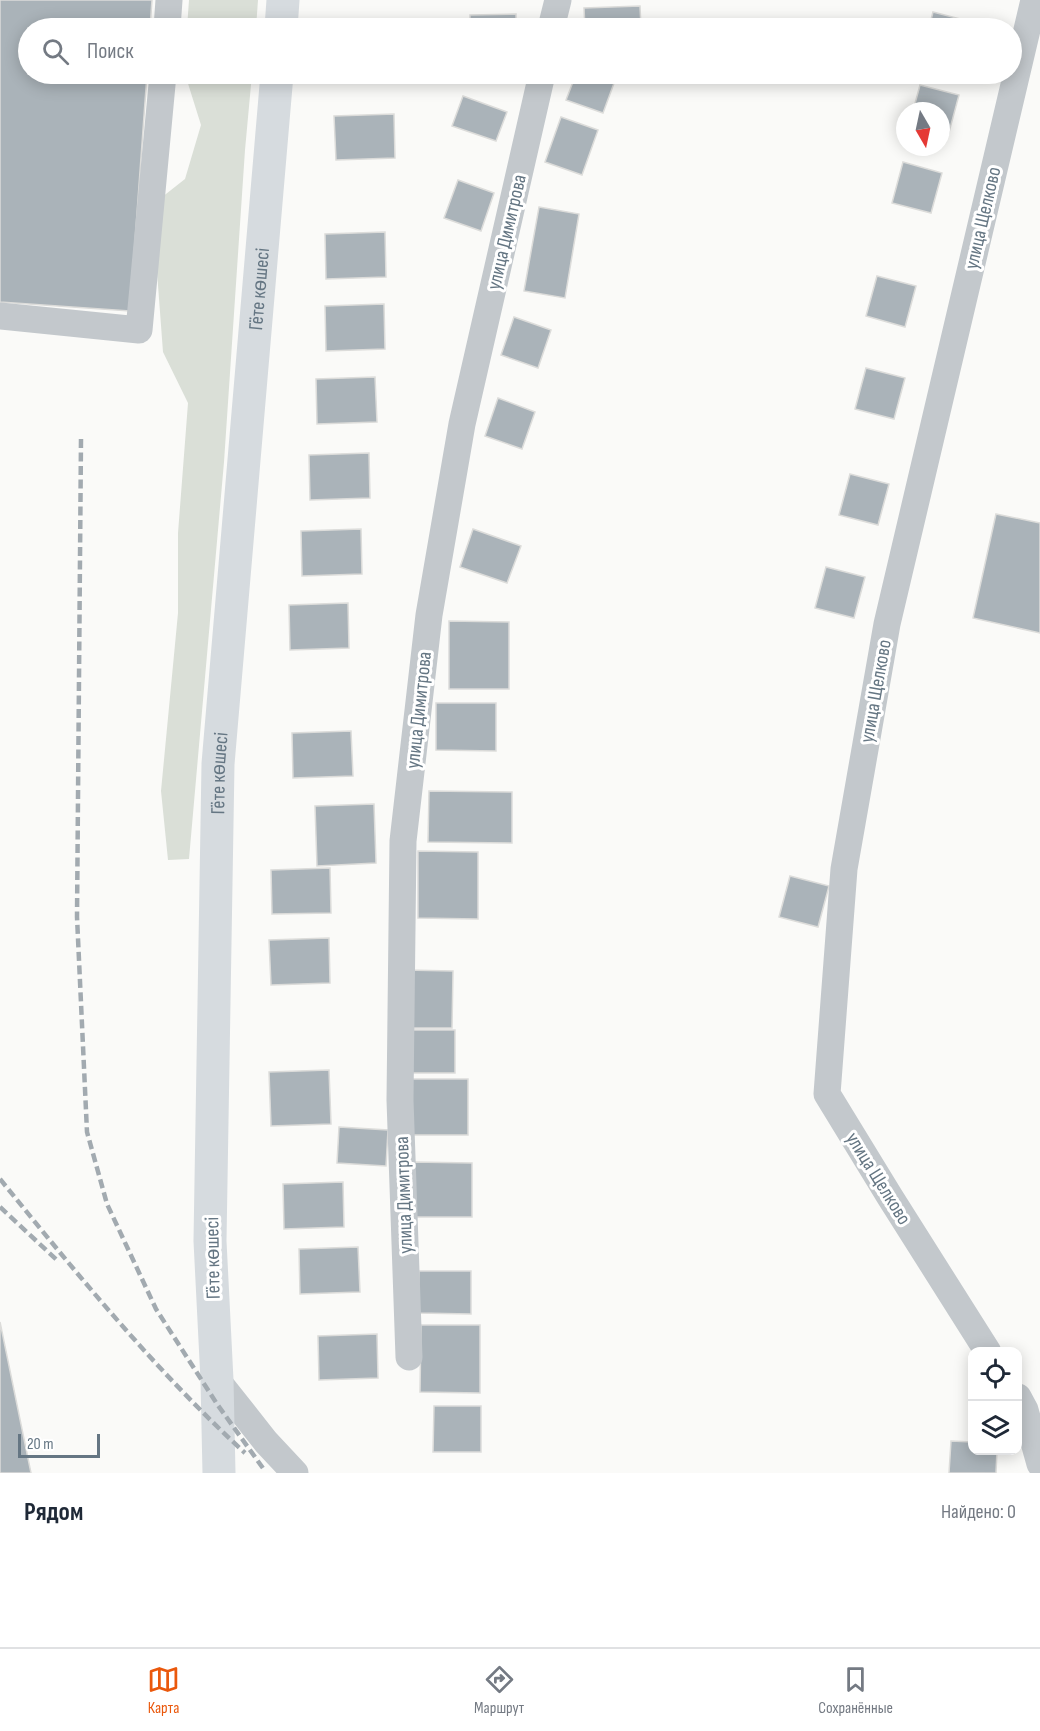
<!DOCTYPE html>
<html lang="ru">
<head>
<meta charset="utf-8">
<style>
	body { margin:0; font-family:"Sofia Sans Condensed",sans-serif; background:#f2f2f3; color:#1f2937 }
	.controls { position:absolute; right:18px; bottom:18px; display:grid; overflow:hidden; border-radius:12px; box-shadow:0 3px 15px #0003 }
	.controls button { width:54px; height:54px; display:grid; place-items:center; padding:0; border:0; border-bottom:2px solid #e0e1e3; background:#fff; color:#1f2937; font:30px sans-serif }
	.compass { position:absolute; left:896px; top:102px; width:54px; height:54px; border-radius:50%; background:#fff; box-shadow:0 3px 15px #0003; rotate:171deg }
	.scale { position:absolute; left:18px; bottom:15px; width:82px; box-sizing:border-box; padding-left:6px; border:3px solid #657683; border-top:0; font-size:16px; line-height:21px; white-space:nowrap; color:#657683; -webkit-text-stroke:4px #fff; paint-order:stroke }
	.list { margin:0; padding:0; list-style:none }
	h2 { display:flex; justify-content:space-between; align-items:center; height:78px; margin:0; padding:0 24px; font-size:26px }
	h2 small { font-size:20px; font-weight:400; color:#747a83 }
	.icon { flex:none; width:33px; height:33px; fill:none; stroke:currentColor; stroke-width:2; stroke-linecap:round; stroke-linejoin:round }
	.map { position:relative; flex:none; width:1040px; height:1473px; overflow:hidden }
	.search { position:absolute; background:#fff; box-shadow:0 3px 15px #0003; left:18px; right:18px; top:18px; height:66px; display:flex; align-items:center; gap:15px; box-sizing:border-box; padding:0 21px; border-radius:33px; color:#747a83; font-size:22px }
	.sheet { height:174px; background:#fff }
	nav { display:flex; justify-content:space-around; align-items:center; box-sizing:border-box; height:84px; border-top:2px solid #e0e1e3; background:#fff; font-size:16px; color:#747a83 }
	nav a { display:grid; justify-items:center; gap:3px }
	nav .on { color:#ea580c }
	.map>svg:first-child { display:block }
	.green { fill:#dadfd7 }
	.building { fill:#aab3b9; stroke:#dcdcda; stroke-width:1.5 }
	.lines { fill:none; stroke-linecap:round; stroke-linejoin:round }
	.minor { stroke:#c3c8cc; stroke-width:27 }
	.major { stroke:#d6dbdf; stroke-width:33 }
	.rail { stroke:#a2aab0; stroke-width:4.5; stroke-dasharray:9 4.5; stroke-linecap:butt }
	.labels { text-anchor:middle; stroke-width:6; stroke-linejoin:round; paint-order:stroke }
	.street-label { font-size:20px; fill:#657683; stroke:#fff }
</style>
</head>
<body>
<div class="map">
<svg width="1040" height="1473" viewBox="0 0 1040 1473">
	<rect width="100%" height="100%" fill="#fafaf8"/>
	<g class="green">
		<path d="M 189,0 L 258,0 L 256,28 L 187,28 Z"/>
		<path d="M 185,74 L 252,74 L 245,150 L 224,462 L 189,859 L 168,860 L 161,791 L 178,613 L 178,533 L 188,403 L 163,352 L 152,205 L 185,179 L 201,125 Z"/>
	</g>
	<g class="building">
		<path d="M 0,0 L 152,0 L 150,28 L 28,28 L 28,74 L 147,74 L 130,311 L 0,302 Z"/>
		<path d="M 640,6 L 641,28 L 585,28 L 584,8 Z"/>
		<path d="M 933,12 L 972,22 L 971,28 L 929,28 Z"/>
		<path d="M 516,14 L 516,28 L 470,28 L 470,15 Z"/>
		<path d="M 576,74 L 611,74 L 617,75 L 603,113 L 566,100 Z"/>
		<path d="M 920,85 L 959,95 L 948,136 L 941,135 L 941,111 L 913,111 Z"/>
		<path d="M 463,96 L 507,112 L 496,141 L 452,126 Z"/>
		<path d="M 394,114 L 395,158 L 336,160 L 334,116 Z"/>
		<path d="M 561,117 L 598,130 L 582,175 L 545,162 Z"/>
		<path d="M 903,162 L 942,173 L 931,213 L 892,203 Z"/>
		<path d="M 458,180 L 494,193 L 481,231 L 444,218 Z"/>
		<path d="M 539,207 L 579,214 L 565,298 L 524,291 Z"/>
		<path d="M 385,232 L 386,277 L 326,279 L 325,234 Z"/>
		<path d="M 877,276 L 916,286 L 905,327 L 866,316 Z"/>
		<path d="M 384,304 L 385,349 L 326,351 L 325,306 Z"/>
		<path d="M 514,317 L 551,330 L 538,368 L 501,355 Z"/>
		<path d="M 866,368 L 905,378 L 894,419 L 855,409 Z"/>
		<path d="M 375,377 L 377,422 L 317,424 L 316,379 Z"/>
		<path d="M 498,398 L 535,412 L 522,449 L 485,436 Z"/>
		<path d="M 369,453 L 370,498 L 310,500 L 309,455 Z"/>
		<path d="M 850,474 L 889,484 L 878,525 L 839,515 Z"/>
		<path d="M 996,514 L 1040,523 L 1040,633 L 973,618 Z"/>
		<path d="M 361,529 L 362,574 L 302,576 L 301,531 Z"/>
		<path d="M 473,529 L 521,546 L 507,583 L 460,567 Z"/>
		<path d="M 826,567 L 865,577 L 854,618 L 815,608 Z"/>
		<path d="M 348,603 L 349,648 L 290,650 L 289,605 Z"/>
		<path d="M 449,621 L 509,622 L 509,689 L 449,689 Z"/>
		<path d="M 436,703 L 496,703 L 496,751 L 436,750 Z"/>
		<path d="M 351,731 L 353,776 L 293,778 L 292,733 Z"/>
		<path d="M 429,791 L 512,792 L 512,843 L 428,842 Z"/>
		<path d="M 374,804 L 376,863 L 317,866 L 315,806 Z"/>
		<path d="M 418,851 L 478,852 L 478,919 L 418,918 Z"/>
		<path d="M 330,868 L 331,913 L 272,914 L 271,870 Z"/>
		<path d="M 790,876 L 829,886 L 818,927 L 779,917 Z"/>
		<path d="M 329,938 L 330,983 L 271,985 L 269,940 Z"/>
		<path d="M 405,970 L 453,971 L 452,1028 L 404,1028 Z"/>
		<rect x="408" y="1030" width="47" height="43"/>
		<path d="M 329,1070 L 331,1124 L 271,1126 L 269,1072 Z"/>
		<rect x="411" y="1079" width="57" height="56"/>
		<path d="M 339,1127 L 388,1130 L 386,1166 L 337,1163 Z"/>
		<path d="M 413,1162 L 472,1163 L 472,1217 L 412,1217 Z"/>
		<path d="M 343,1182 L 344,1227 L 284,1229 L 283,1184 Z"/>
		<path d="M 358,1247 L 360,1292 L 300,1294 L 299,1249 Z"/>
		<path d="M 419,1271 L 471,1271 L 471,1314 L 418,1313 Z"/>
		<path d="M 0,1322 L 31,1473 L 0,1473 Z"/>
		<path d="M 421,1325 L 480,1325 L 480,1393 L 420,1392 Z"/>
		<path d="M 377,1334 L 378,1378 L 319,1380 L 318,1336 Z"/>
		<path d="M 434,1406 L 481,1406 L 481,1452 L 433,1452 Z"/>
		<path d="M 951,1441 L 972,1442 L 972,1450 L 997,1450 L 996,1473 L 949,1473 Z"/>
	</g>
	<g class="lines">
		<g class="minor">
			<path d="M 167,28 L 169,0"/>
			<path d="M 551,28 L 558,0"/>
			<path d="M 0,316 L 139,330 L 163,74"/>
			<path d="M 988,1352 L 890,1197 L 827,1094 L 844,869 L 887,624 L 1034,0"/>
			<path d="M 409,1357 L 400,1100 L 403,841 L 429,615 L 462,424 L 542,74"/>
			<path d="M 217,1380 L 266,1442 L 295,1473"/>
			<path d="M 1018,1397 L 1025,1410 L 1040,1464"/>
		</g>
		<g class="major">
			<path d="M 281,28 L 283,0"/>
			<path id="s1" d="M 219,1473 L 217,1380 L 210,1241 L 218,764 L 277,74"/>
		</g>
		<g class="rail">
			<path d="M 81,439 L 77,917 L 87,1132 L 107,1204 L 156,1309 L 217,1404 L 265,1471"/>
			<path d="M 0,1179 C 77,1274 155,1370 245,1453"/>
			<path d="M 0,1207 L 59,1262"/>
		</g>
	</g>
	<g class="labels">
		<g class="street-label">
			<text transform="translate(982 218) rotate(-77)" y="7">улица Щелково</text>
			<text transform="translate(506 232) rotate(-77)" y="7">улица Димитрова</text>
			<text dy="7" stroke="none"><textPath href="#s1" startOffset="1186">Гёте көшесі</textPath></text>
			<text transform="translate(875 691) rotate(-80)" y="7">улица Щелково</text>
			<text transform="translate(418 710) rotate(-84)" y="7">улица Димитрова</text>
			<text dy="7" stroke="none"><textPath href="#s1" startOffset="700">Гёте көшесі</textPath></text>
			<text transform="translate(879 1178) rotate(58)" y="7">улица Щелково</text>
			<text transform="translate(403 1195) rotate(-92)" y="7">улица Димитрова</text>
			<text transform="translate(212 1258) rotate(-91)" y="7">Гёте көшесі</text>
		</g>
	</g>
</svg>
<div class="controls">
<button><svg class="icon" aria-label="locate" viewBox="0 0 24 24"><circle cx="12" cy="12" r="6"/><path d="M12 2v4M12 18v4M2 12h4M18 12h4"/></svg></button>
<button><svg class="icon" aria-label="layers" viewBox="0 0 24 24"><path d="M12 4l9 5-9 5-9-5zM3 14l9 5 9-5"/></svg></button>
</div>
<svg class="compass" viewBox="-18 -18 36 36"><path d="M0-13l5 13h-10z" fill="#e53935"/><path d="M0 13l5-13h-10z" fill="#747a83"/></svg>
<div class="scale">20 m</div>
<div class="search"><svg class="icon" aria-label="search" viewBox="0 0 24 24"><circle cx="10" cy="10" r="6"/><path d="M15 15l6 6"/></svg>Поиск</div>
</div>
<section class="sheet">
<h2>Рядом<small>Найдено: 0</small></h2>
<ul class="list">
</ul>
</section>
<nav>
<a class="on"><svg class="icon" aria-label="map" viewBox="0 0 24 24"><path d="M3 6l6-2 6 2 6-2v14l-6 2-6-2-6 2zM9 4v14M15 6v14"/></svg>Карта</a>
<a><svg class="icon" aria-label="directions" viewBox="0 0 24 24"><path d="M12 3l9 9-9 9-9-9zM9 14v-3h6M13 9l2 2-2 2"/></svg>Маршрут</a>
<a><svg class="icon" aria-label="saved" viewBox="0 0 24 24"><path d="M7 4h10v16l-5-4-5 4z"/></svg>Сохранённые</a>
</nav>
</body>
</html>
